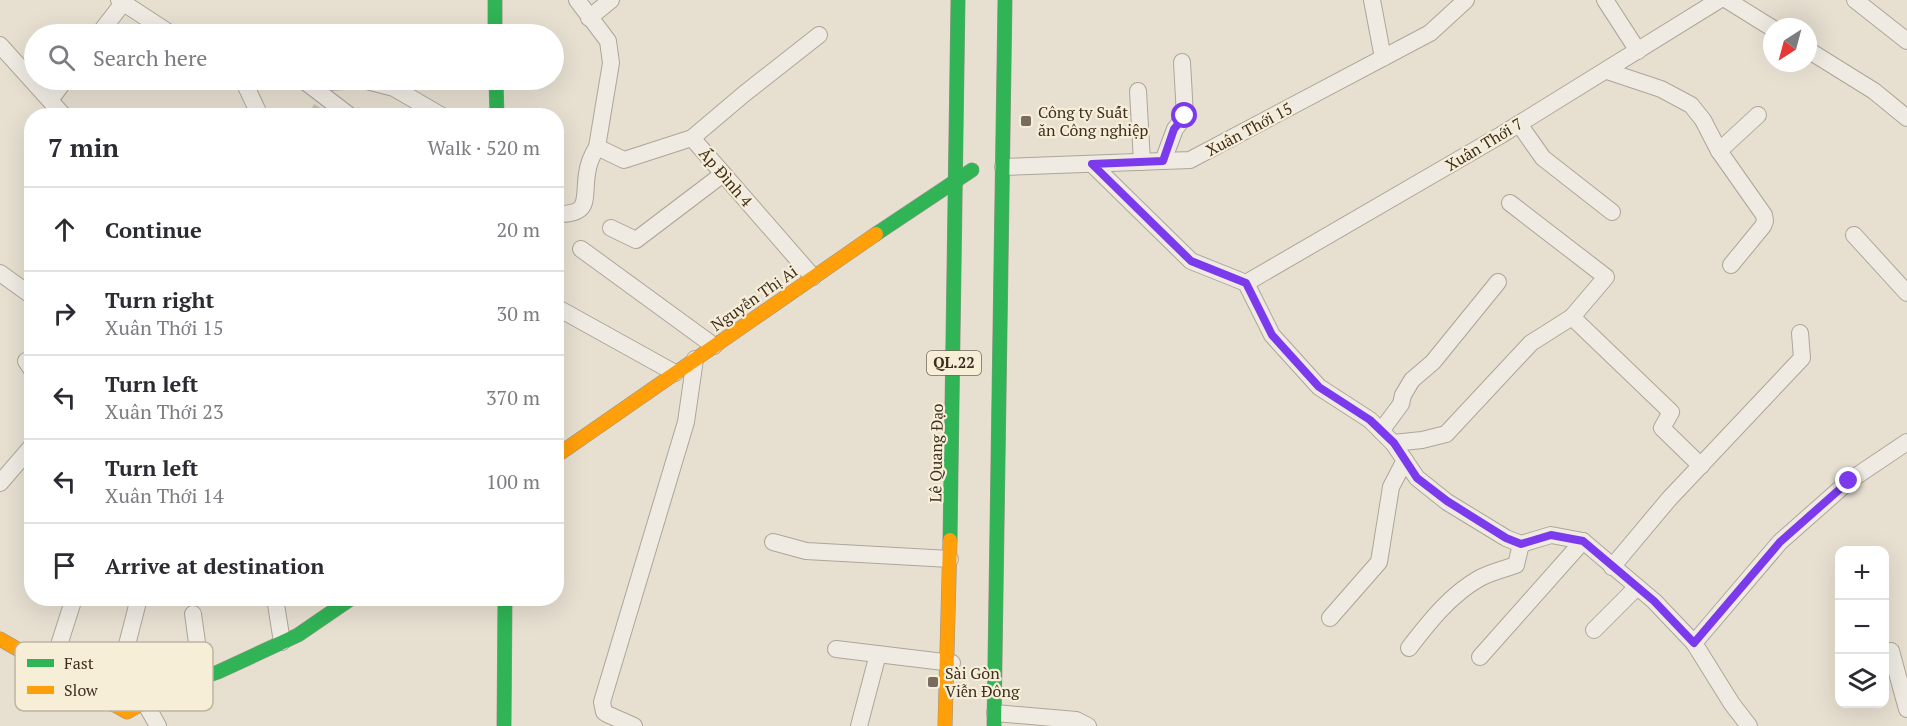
<!DOCTYPE html>
<html lang="en">
<head>
<meta charset="utf-8">
<style>
	body { margin:0; font-family:"PT Serif",serif; background:#f2f2f3; color:#2b2b33 }
	.controls { position:absolute; right:18px; bottom:18px; display:grid; overflow:hidden; border-radius:12px; box-shadow:0 6px 24px #0002 }
	.controls button { width:54px; height:54px; display:grid; place-items:center; padding:0; border:0; border-bottom:2px solid #e1e1e2; background:#fff; color:#2b2b33; font:30px sans-serif }
	.compass { position:absolute; left:1763px; top:18px; width:54px; height:54px; border-radius:50%; background:#fff; box-shadow:0 6px 24px #0002; rotate:216deg }
	.stop { position:absolute; width:18px; height:18px; margin:-14px; border:4px solid #7c3aed; border-radius:50%; background:#fff }
	.stop.end { background:#7c3aed; border-color:#fff; box-shadow:0 2px 6px #0008 }
	.list { margin:0; padding:0; list-style:none }
	h2 { display:flex; justify-content:space-between; align-items:center; height:78px; margin:0; padding:0 24px; font-size:26px }
	h2 small { font-size:20px; font-weight:400; color:#7c7c81 }
	.list li { display:grid; grid-template-columns:39px 1fr auto; gap:18px; align-items:center; box-sizing:border-box; height:84px; padding:0 24px; border-top:2px solid #e1e1e2 }
	.list b { display:block; font-size:22px; white-space:nowrap }
	.list p { margin:0; font-size:20px; white-space:nowrap; color:#7c7c81 }
	.list em { font-size:20px; font-style:normal; color:#7c7c81 }
	.icon { flex:none; width:33px; height:33px; fill:none; stroke:currentColor; stroke-width:2; stroke-linecap:round; stroke-linejoin:round }
	.map { position:relative; flex:none; width:1907px; height:726px; overflow:hidden }
	.search { position:absolute; background:#fff; box-shadow:0 6px 24px #0002; left:24px; top:24px; width:540px; height:66px; display:flex; align-items:center; gap:15px; box-sizing:border-box; padding:0 21px; border-radius:33px; color:#7c7c81; font-size:22px }
	.panel { position:absolute; background:#fff; box-shadow:0 6px 24px #0002; left:24px; top:108px; width:540px; height:498px; border-radius:24px }
	.map>svg:first-child { display:block }
	.building { fill:#cbbfb2 }
	.lines { fill:none; stroke-linecap:round; stroke-linejoin:round }
	.street-casing { stroke:#ada599; stroke-width:18 }
	.fast-casing { stroke:#9c958a; stroke-width:15 }
	.slow-casing { stroke:#9c958a; stroke-width:15 }
	.street { stroke:#efebe3; stroke-width:16 }
	.fast { stroke:#30b455; stroke-width:14 }
	.slow { stroke:#ff9f0a; stroke-width:14 }
	.route { stroke:#7c3aed; stroke-width:8 }
	.poi-dot { fill:#786c5e; stroke:#f7eed8; stroke-width:2 }
	.labels { text-anchor:middle; stroke-width:4.5; stroke-linejoin:round; paint-order:stroke }
	.shield { fill:#f7eed8; stroke:#756857; stroke-width:1.5 }
	.shield-label { font-size:15px; font-weight:bold; fill:#3d2e20 }
	.poi-label { font-size:16px; fill:#3d2e20; stroke:#f7eed8; text-anchor:start }
	.street-label { font-size:16px; fill:#3d2e20; stroke:#f7eed8 }
	.key { fill:#f7eed8; stroke:#bfb4a1; stroke-width:1.5 }
	.key-label { font-size:16px; fill:#3d2e20 }
</style>
</head>
<body>
<div class="map">
<svg width="1907" height="726" viewBox="0 0 1907 726">
	<rect width="100%" height="100%" fill="#e7e0d1"/>
	<path class="building" d="M 314,104 L 334,116 L 308,116 Z"/>
	<g class="lines">
		<defs>
			<g id="street">
				<path d="M 119,0 L 171,34"/>
				<path d="M 577,0 L 608,41 L 611,63 L 597,147 L 624,160 L 692,138 L 813,277"/>
				<path d="M 1372,0 L 1383,58"/>
				<path d="M 1605,0 L 1638,51"/>
				<path d="M 1727,0 L 1772,28"/>
				<path d="M 1855,0 L 1907,41"/>
				<path d="M 589,18 L 611,0"/>
				<path d="M 99,34 L 123,3"/>
				<path d="M 0,45 L 64,116"/>
				<path d="M 1808,50 L 1874,91 L 1907,118"/>
				<path d="M 1607,71 L 1661,89 L 1691,105 L 1703,120 L 1719,151 L 1764,215 L 1765,221 L 1763,226 L 1731,265"/>
				<path d="M 240,80 L 244,82 L 260,116"/>
				<path d="M 302,80 L 307,83 L 363,80 L 394,88 L 442,116"/>
				<path d="M 307,83 L 350,116"/>
				<path d="M 1138,91 L 1142,162"/>
				<path d="M 50,100 L 65,80"/>
				<path d="M 1519,124 L 1543,158 L 1612,212"/>
				<path d="M 692,138 L 744,94 L 819,35"/>
				<path d="M 1719,151 L 1758,115"/>
				<path d="M 1163,161 L 1175,129 L 1185,116 L 1182,62"/>
				<path d="M 1092,164 L 1191,261 L 1246,283 L 1272,335 L 1319,387 L 1370,420 L 1393,443 L 1417,478 L 1447,502 L 1506,538 L 1521,544 L 1551,535 L 1583,541 L 1654,601 L 1694,643 L 1732,704 L 1749,726"/>
				<path d="M 1003,167 L 1190,160 L 1430,33 L 1466,0"/>
				<path d="M 1510,203 L 1606,277 L 1572,317 L 1671,412 L 1662,428 L 1701,466"/>
				<path d="M 556,214 C 592,215 583,199 587,174 C 588,164 592,155 597,147"/>
				<path d="M 611,228 L 636,240 L 723,174"/>
				<path d="M 1854,235 L 1907,293"/>
				<path d="M 581,249 L 714,346"/>
				<path d="M 0,273 L 32,296"/>
				<path d="M 1246,283 L 1501,135 L 1719,0"/>
				<path d="M 556,307 L 675,373"/>
				<path d="M 26,361 L 32,370"/>
				<path d="M 1381,431 L 1401,404 L 1403,395 L 1412,380 L 1433,362 L 1498,282"/>
				<path d="M 1393,443 L 1422,440 L 1446,434 L 1531,343 L 1572,317"/>
				<path d="M 0,483 L 32,446"/>
				<path d="M 773,542 L 806,551 L 950,559"/>
				<path d="M 1612,567 L 1669,499 L 1802,358 L 1800,333"/>
				<path d="M 275,598 L 282,642"/>
				<path d="M 193,614 L 202,678"/>
				<path d="M 1330,618 L 1379,562 L 1391,487 L 1405,460"/>
				<path d="M 1594,630 L 1637,587"/>
				<path d="M 1694,643 L 1780,542 L 1849,481 L 1907,442"/>
				<path d="M 1409,648 C 1429,622 1451,594 1480,578 C 1491,572 1504,569 1516,565 L 1521,544"/>
				<path d="M 836,649 L 952,663"/>
				<path d="M 1891,651 L 1907,709"/>
				<path d="M 1480,657 L 1583,541"/>
				<path d="M 51,670 L 74,598"/>
				<path d="M 144,701 L 158,726"/>
				<path d="M 112,703 L 139,598"/>
				<path d="M 995,713 L 1076,720 L 1088,726"/>
				<path d="M 634,726 L 607,714 L 604,712 L 602,702 L 686,422 L 695,359"/>
				<path d="M 859,726 L 878,654"/>
			</g>
			<g id="fast">
				<path d="M 495,0 L 495,34"/>
				<path d="M 496,80 L 497,116"/>
				<path d="M 876,234 L 972,170"/>
				<path d="M 950,540 L 958,0"/>
				<path d="M 192,681 L 218,672 L 298,635 L 352,598"/>
				<path d="M 504,726 L 505,598"/>
				<path d="M 994,726 L 1005,0"/>
			</g>
			<g id="slow">
				<path d="M 556,456 L 876,234"/>
				<path d="M 0,639 L 127,712 L 166,690 L 192,681"/>
				<path d="M 945,726 L 950,540"/>
			</g>
		</defs>
		<use href="#street" class="street-casing"/>
		<use href="#fast" class="fast-casing"/>
		<use href="#slow" class="slow-casing"/>
		<use href="#street" class="street"/>
		<use href="#fast" class="fast"/>
		<use href="#slow" class="slow"/>
	</g>
	<g class="lines">
		<path class="route" d="M 1185,116 L 1174,129 L 1163,161 L 1092,164 L 1191,261 L 1246,283 L 1272,335 L 1319,387 L 1370,420 L 1394,443 L 1417,478 L 1447,501 L 1506,538 L 1521,544 L 1551,535 L 1583,541 L 1654,601 L 1694,643 L 1780,542 L 1849,481"/>
	</g>
	<g class="poi-dot">
		<rect x="1020" y="115" width="12" height="12" rx="3"/>
		<rect x="927" y="676" width="12" height="12" rx="3"/>
	</g>
	<g class="labels">
		<rect class="shield" x="927" y="351" width="54" height="24" rx="4.5"/>
		<g class="shield-label">
			<text x="954" y="368">QL.22</text>
		</g>
		<g class="poi-label">
			<text x="1038" y="118">Công ty Suất<tspan x="1038" dy="18">ăn Công nghiệp</tspan></text>
			<text x="945" y="679">Sài Gòn<tspan x="945" dy="18">Viễn Đông</tspan></text>
		</g>
		<g class="street-label">
			<text transform="translate(1249 129) rotate(-28)" y="6">Xuân Thới 15</text>
			<text transform="translate(1484 144) rotate(-31)" y="6">Xuân Thới 7</text>
			<text transform="translate(726 177) rotate(49)" y="6">Ấp Đình 4</text>
			<text transform="translate(754 298) rotate(-35)" y="6">Nguyễn Thị Ai</text>
			<text transform="translate(936 453) rotate(-89)" y="6">Lê Quang Đạo</text>
		</g>
	</g>
	<rect x="15" y="642" width="198" height="69" rx="9" class="key"/>
	<rect x="27" y="659" width="27" height="8" fill="#30b455"/>
	<rect x="27" y="686" width="27" height="8" fill="#ff9f0a"/>
	<g class="key-label">
		<text x="64" y="669">Fast</text>
		<text x="64" y="696">Slow</text>
	</g>
</svg>
<div class="controls">
<button>+</button>
<button>−</button>
<button><svg class="icon" aria-label="layers" viewBox="0 0 24 24"><path d="M12 4l9 5-9 5-9-5zM3 14l9 5 9-5"/></svg></button>
</div>
<svg class="compass" viewBox="-18 -18 36 36"><path d="M0-13l5 13h-10z" fill="#e53935"/><path d="M0 13l5-13h-10z" fill="#7c7c81"/></svg>
<div class="stop" style="left:1185px;top:116px"></div>
<div class="stop end" style="left:1849px;top:481px"></div>
<div class="search"><svg class="icon" aria-label="search" viewBox="0 0 24 24"><circle cx="10" cy="10" r="6"/><path d="M15 15l6 6"/></svg>Search here</div>
<section class="panel">
<h2>7 min<small>Walk · 520 m</small></h2>
<ul class="list">
<li><svg class="icon" aria-label="ahead" viewBox="0 0 24 24"><path d="M12 20V5M6 11l6-6 6 6"/></svg><div><b>Continue</b></div><em>20 m</em></li>
<li><svg class="icon" aria-label="right" viewBox="0 0 24 24"><path d="M7 20v-9h11M14 6l5 5-5 5"/></svg><div><b>Turn right</b><p>Xuân Thới 15</p></div><em>30 m</em></li>
<li><svg class="icon" aria-label="left" viewBox="0 0 24 24"><path d="M17 20v-9H6M10 6l-5 5 5 5"/></svg><div><b>Turn left</b><p>Xuân Thới 23</p></div><em>370 m</em></li>
<li><svg class="icon" aria-label="left" viewBox="0 0 24 24"><path d="M17 20v-9H6M10 6l-5 5 5 5"/></svg><div><b>Turn left</b><p>Xuân Thới 14</p></div><em>100 m</em></li>
<li><svg class="icon" aria-label="arrive" viewBox="0 0 24 24"><path d="M6 21V4h12l-3 4 3 4H6"/></svg><div><b>Arrive at destination</b></div></li>
</ul>
</section>
</div>
</body>
</html>
